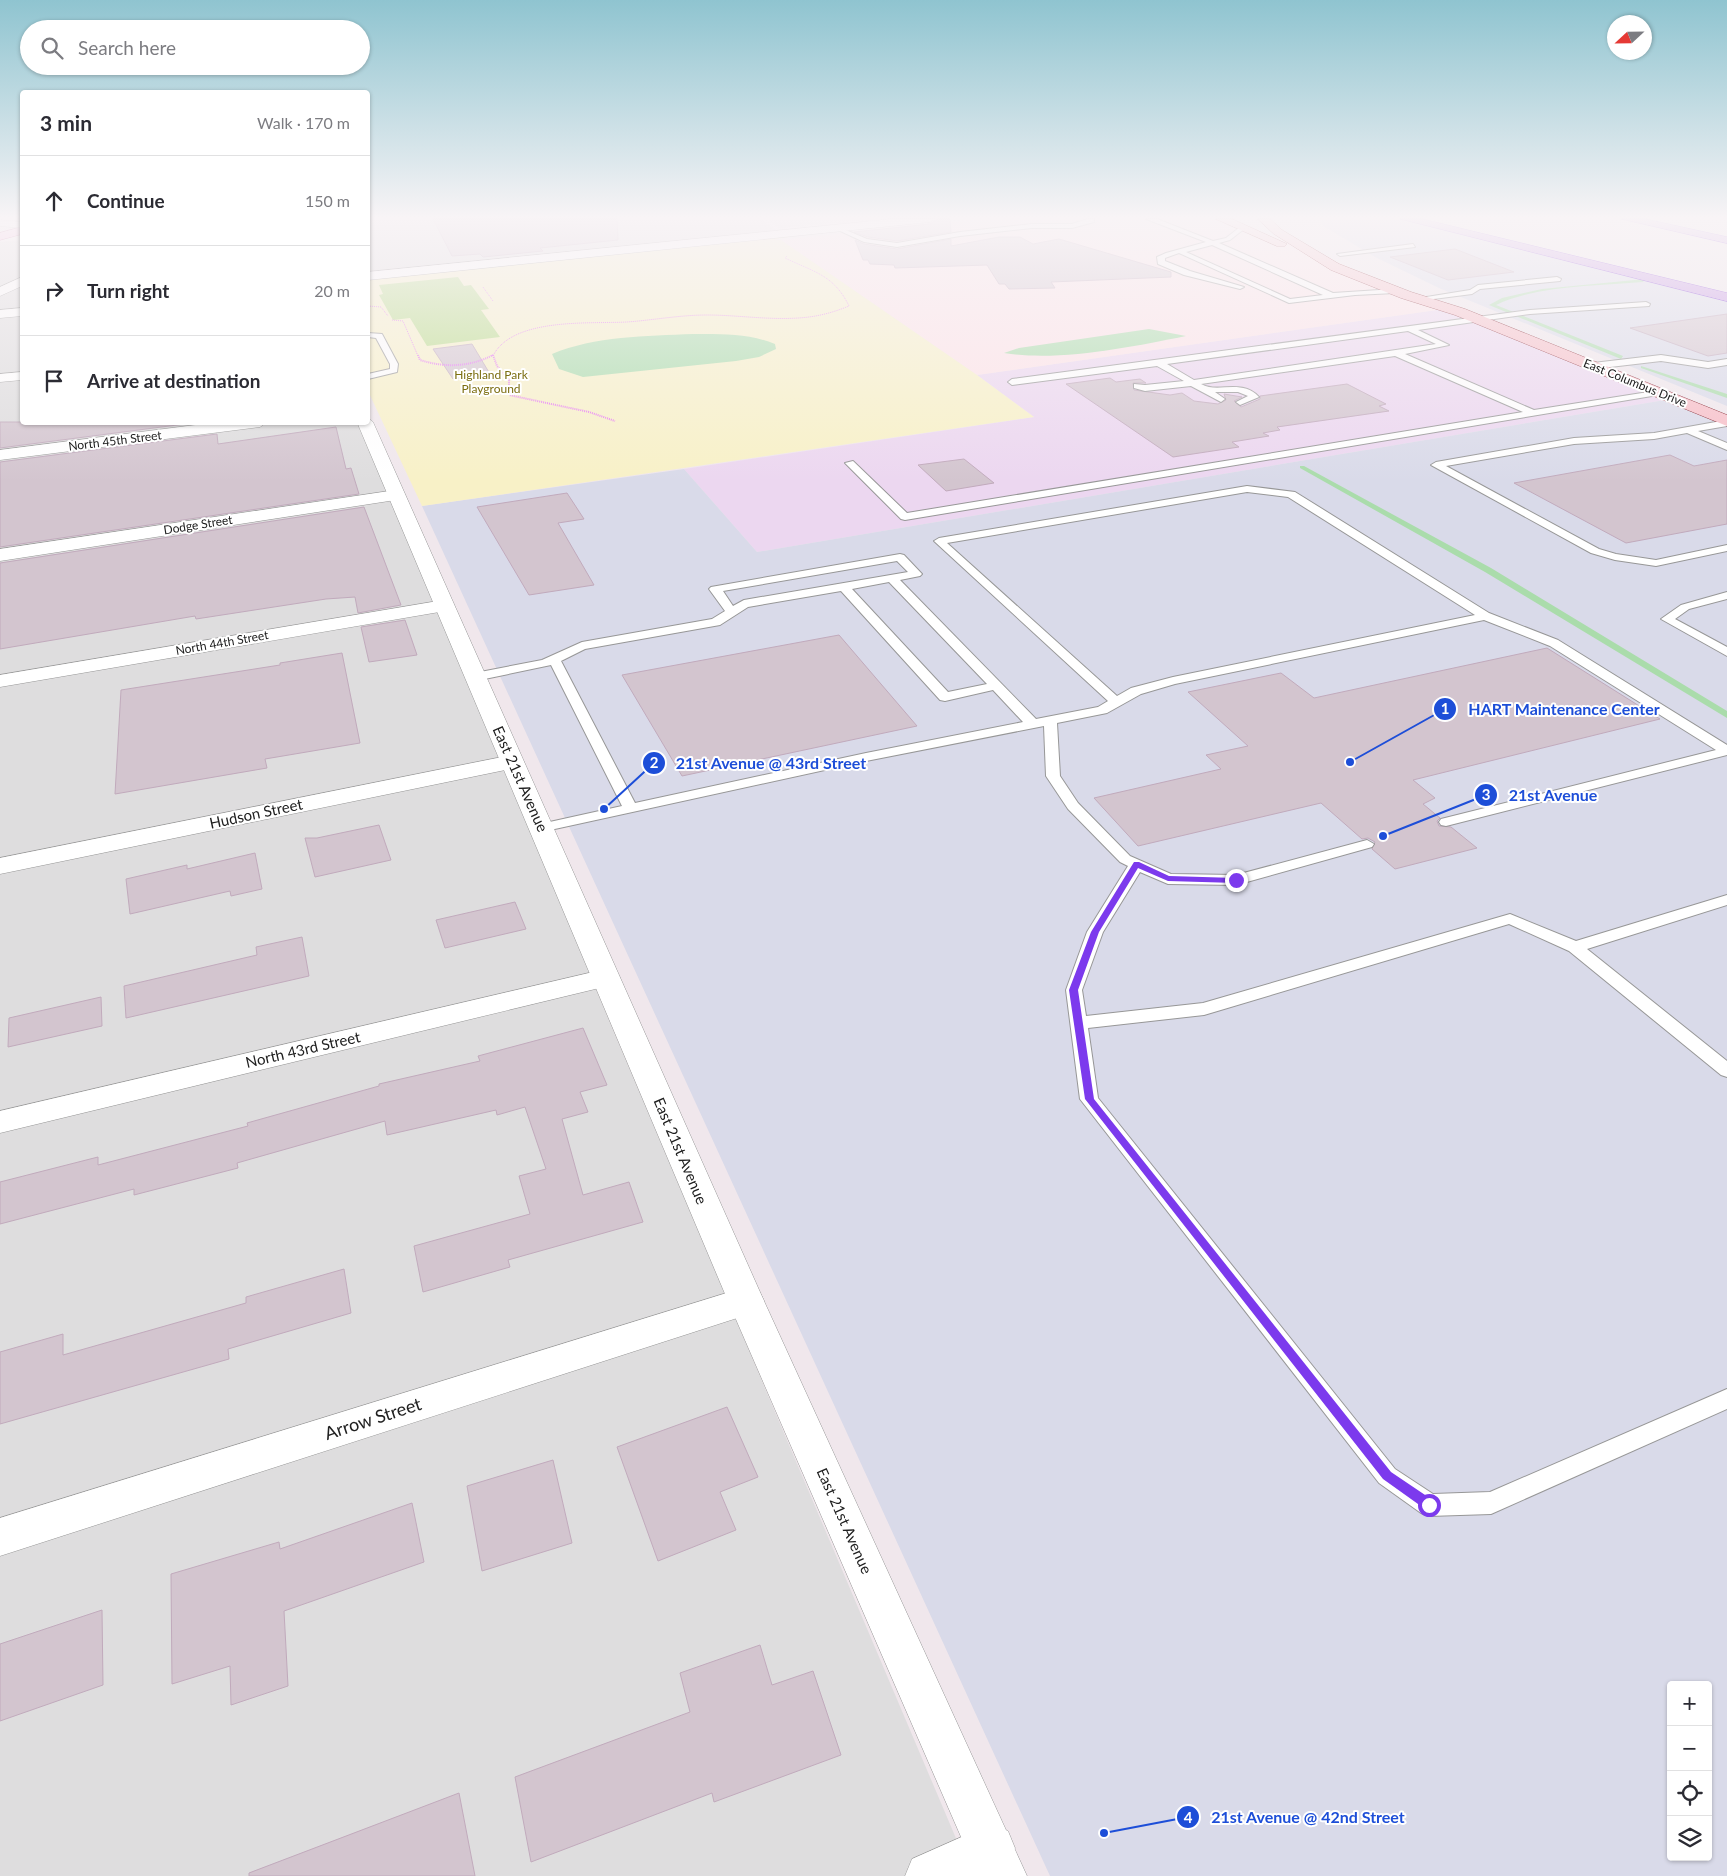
<!DOCTYPE html>
<html lang="en">
<head>
<meta charset="utf-8">
<style>
	body { margin:0; font-family:Lato,sans-serif; background:#f2f2f3; color:#2b2b33 }
	.controls { position:absolute; right:15px; bottom:15px; display:grid; overflow:hidden; border-radius:5px; box-shadow:0 1px 4px #0004 }
	.controls button { width:45px; height:45px; display:grid; place-items:center; padding:0; border:0; border-bottom:1px solid #e1e1e2; background:#fff; color:#2b2b33; font:25px sans-serif }
	.compass { position:absolute; left:1607px; top:15px; width:45px; height:45px; border-radius:50%; background:#fff; box-shadow:0 1px 4px #0004; rotate:248deg }
	.stop { position:absolute; width:15px; height:15px; margin:-11px; border:4px solid #7c3aed; border-radius:50%; background:#fff }
	.stop.end { background:#7c3aed; border-color:#fff; box-shadow:0 1px 5px #0008 }
	.list { margin:0; padding:0; list-style:none }
	h2 { display:flex; justify-content:space-between; align-items:center; height:65px; margin:0; padding:0 20px; font-size:21px }
	h2 small { font-size:16px; font-weight:400; color:#7c7c81 }
	.list li { display:grid; grid-template-columns:32px 1fr auto; gap:15px; align-items:center; box-sizing:border-box; height:90px; padding:0 20px; border-top:1px solid #e1e1e2 }
	.list b { display:block; font-size:19px; white-space:nowrap }
	.list em { font-size:16px; font-style:normal; color:#7c7c81 }
	.icon { flex:none; width:28px; height:28px; fill:none; stroke:currentColor; stroke-width:2; stroke-linecap:round; stroke-linejoin:round }
	.map { position:relative; flex:none; width:1727px; height:1876px; overflow:hidden }
	.search { position:absolute; background:#fff; box-shadow:0 1px 4px #0004; left:20px; top:20px; width:350px; height:55px; display:flex; align-items:center; gap:12px; box-sizing:border-box; padding:0 18px; border-radius:28px; color:#7c7c81; font-size:19px }
	.panel { position:absolute; background:#fff; box-shadow:0 1px 4px #0004; left:20px; top:90px; width:350px; height:335px; border-radius:5px }
	.map>svg:first-child { display:block }
	.residential { fill:#deddde }
	.commercial { fill:#ecd7f0 }
	.industrial { fill:#d9dae9; fill-rule:evenodd }
	.education { fill:#fee3e8 }
	.park { fill:#f8f1c7 }
	.pitch { fill:#badc89 }
	.water { fill:#aadcab }
	.lines { fill:none; stroke-linecap:round; stroke-linejoin:round }
	.stream { fill:#aadcab; fill-rule:evenodd }
	.building { fill:#d3c5cf; stroke:#c1aabc }
	.service-casing { stroke:#979797; stroke-width:2 }
	.minor-casing { stroke:#979797; stroke-width:1 }
	.tertiary-casing { stroke:#979797; stroke-width:1 }
	.secondary-casing { stroke:#750a15; stroke-width:1 }
	.primary-casing { stroke:#960654; stroke-width:1 }
	.motorway-casing { stroke:#792ed4; stroke-width:1 }
	.path-far1 { stroke:#e674f4; stroke-width:1; stroke-dasharray:1 1; stroke-linecap:butt }
	.path { stroke:#e674f4; stroke-width:2; stroke-dasharray:1 1; stroke-linecap:butt }
	.service { fill:#fff; fill-rule:evenodd }
	.minor { fill:#fff; fill-rule:evenodd }
	.tertiary { fill:#fff; fill-rule:evenodd }
	.secondary { fill:#f7bec7; fill-rule:evenodd }
	.primary { fill:#f8a4da; fill-rule:evenodd }
	.motorway { fill:#c493e4; fill-rule:evenodd }
	.route { fill:#7c3aed }
	.labels { text-anchor:middle; stroke-width:4; stroke-linejoin:round; paint-order:stroke }
	.far-park-label { font-size:12px; fill:#7c6e11; stroke:#fff }
	.far-street-label { font-size:12px; fill:#202020; stroke:#fff }
	.street-label { font-size:15px; fill:#202020; stroke:#fff }
	.near-street-label { font-size:18px; fill:#202020; stroke:#fff }
	.leader { fill:none; stroke:#1d4ed8; stroke-width:2 }
	.callout-dot { fill:#1d4ed8; stroke:#fff; stroke-width:2 }
	.mark-label { font-size:15px; text-anchor:middle; font-weight:bold; fill:#fff }
	.callout-label { font-size:16px; text-anchor:middle; font-weight:bold; fill:#1d4ed8; stroke:#fff; stroke-width:4; stroke-linejoin:round; paint-order:stroke }
</style>
</head>
<body>
<div class="map">
<svg width="1727" height="1876" viewBox="0 0 1727 1876">
	<rect width="100%" height="100%" fill="#f0e7ec"/>
	<g class="residential">
		<path d="M 761,219 L 776,230 L 368,271 L 368,220 Z"/>
		<path d="M 767,219 L 874,219 L 779,228 Z"/>
		<path d="M 22,240 L 22,422 L 360,423 L 439,606 L 0,677 L 0,242 Z"/>
		<path d="M 439,610 L 613,1030 L 972,1876 L 0,1876 L 0,685 Z"/>
	</g>
	<path class="commercial" d="M 1444,309 L 1665,400 L 757,552 L 684,469 L 1034,417 L 977,375 Z"/>
	<g class="industrial">
		<path d="M 1318,219 L 1403,219 L 1548,251 L 1727,297 L 1727,406 L 1439,288 L 1375,257 L 1325,227 Z"/>
		<path d="M 1665,400 L 1727,424 L 1727,1876 L 1050,1876 L 422,506 L 684,469 L 757,552 ZM 1671,1685 L 1708,1685 L 1708,1857 L 1671,1857 Z"/>
	</g>
	<path class="education" d="M 977,219 L 1227,219 L 1301,246 L 1444,309 L 977,375 L 781,240 Z"/>
	<path class="park" d="M 792,235 L 793,236 L 774,240 L 781,240 L 977,375 L 1034,417 L 422,506 L 368,391 L 368,278 Z"/>
	<path class="pitch" d="M 458,277 L 464,286 L 471,285 L 489,309 L 481,310 L 500,337 L 427,346 L 410,318 L 393,320 L 379,295 L 383,294 L 379,285 Z"/>
	<g class="water">
		<path d="M 1149,329 L 1186,336 C 1132,347 1058,362 1004,353 L 1019,348 Z"/>
		<path d="M 693,334 C 721,334 748,333 775,344 L 776,349 L 759,357 L 736,361 L 583,377 L 559,369 L 552,354 C 595,336 646,336 693,334 Z"/>
	</g>
	<g class="lines">
		<g class="stream">
			<path d="M 1645,279 L 1643,282 C 1597,286 1538,285 1496,305 L 1623,356 L 1621,359 L 1489,305 L 1502,298 L 1542,289 Z"/>
			<path d="M 1641,366 L 1727,394 L 1727,398 L 1641,368 Z"/>
			<path d="M 1300,466 L 1304,466 L 1491,568 L 1727,711 L 1727,718 L 1485,572 L 1300,468 Z"/>
		</g>
	</g>
	<g class="building">
		<path d="M 433,219 L 617,219 L 618,240 L 540,248 L 543,251 L 483,257 L 480,254 L 452,256 Z"/>
		<path d="M 937,219 L 950,219 L 951,232 L 897,241 L 868,237 L 854,232 L 930,224 Z"/>
		<path d="M 999,237 L 1020,237 L 1033,244 L 1059,239 L 1171,272 L 1171,277 L 1051,282 L 1055,288 L 1009,289 L 1005,284 L 999,284 L 987,265 L 895,268 L 894,265 L 870,264 L 868,260 L 863,260 L 855,240 L 864,244 L 897,249 L 951,239 L 951,246 Z"/>
		<path d="M 1455,249 L 1514,272 L 1448,280 L 1390,257 Z"/>
		<path d="M 1727,314 L 1727,353 L 1708,356 L 1630,328 Z"/>
		<path d="M 472,344 L 490,374 L 453,379 L 433,349 Z"/>
		<path d="M 1110,378 L 1116,382 L 1140,379 L 1146,383 L 1133,383 L 1134,390 L 1170,395 L 1182,393 L 1194,401 L 1218,404 L 1226,400 L 1224,394 L 1242,397 L 1234,401 L 1241,407 L 1260,399 L 1260,396 L 1347,384 L 1386,404 L 1379,406 L 1389,411 L 1277,427 L 1280,430 L 1263,433 L 1269,436 L 1232,442 L 1239,447 L 1173,457 L 1066,384 Z"/>
		<path d="M 0,422 L 200,422 L 0,448 Z"/>
		<path d="M 336,427 L 346,469 L 351,468 L 359,494 L 0,547 L 0,462 L 217,434 L 218,444 Z"/>
		<path d="M 1670,455 L 1694,466 L 1727,460 L 1727,524 L 1626,543 L 1514,483 Z"/>
		<path d="M 964,459 L 994,483 L 946,491 L 918,465 Z"/>
		<path d="M 567,493 L 584,519 L 558,523 L 594,585 L 529,595 L 477,507 Z"/>
		<path d="M 364,507 L 401,605 L 358,613 L 355,597 L 326,599 L 196,619 L 195,616 L 0,649 L 0,563 Z"/>
		<path d="M 405,620 L 417,655 L 369,662 L 361,627 Z"/>
		<path d="M 839,635 L 917,726 L 682,776 L 622,675 Z"/>
		<path d="M 1547,648 L 1660,719 L 1413,780 L 1435,798 L 1423,804 L 1440,818 L 1437,821 L 1439,826 L 1451,827 L 1477,848 L 1395,869 L 1372,849 L 1375,842 L 1368,838 L 1362,839 L 1321,803 L 1138,846 L 1094,798 L 1221,769 L 1206,755 L 1248,746 L 1188,692 L 1281,673 L 1314,698 Z"/>
		<path d="M 342,653 L 360,743 L 265,759 L 267,768 L 115,794 L 121,690 L 280,665 L 280,663 Z"/>
		<path d="M 379,825 L 391,860 L 315,877 L 305,838 L 317,838 Z"/>
		<path d="M 255,853 L 262,889 L 231,896 L 230,891 L 130,914 L 126,879 L 187,865 L 187,869 Z"/>
		<path d="M 515,902 L 526,929 L 445,948 L 436,920 Z"/>
		<path d="M 302,937 L 309,976 L 126,1018 L 124,986 L 257,955 L 256,947 Z"/>
		<path d="M 101,997 L 102,1026 L 8,1047 L 9,1018 Z"/>
		<path d="M 583,1028 L 607,1085 L 580,1092 L 588,1112 L 562,1119 L 583,1195 L 629,1182 L 643,1222 L 508,1260 L 510,1267 L 423,1292 L 414,1246 L 530,1214 L 519,1176 L 546,1169 L 525,1107 L 497,1115 L 496,1110 L 387,1135 L 385,1121 L 237,1163 L 238,1168 L 134,1195 L 134,1189 L 0,1224 L 0,1182 L 98,1157 L 98,1165 L 248,1126 L 247,1123 L 379,1086 L 379,1084 L 480,1061 L 478,1056 Z"/>
		<path d="M 344,1269 L 351,1313 L 228,1349 L 229,1359 L 0,1424 L 0,1352 L 63,1334 L 63,1355 L 246,1303 L 246,1297 Z"/>
		<path d="M 727,1407 L 758,1477 L 720,1492 L 736,1530 L 658,1561 L 617,1447 Z"/>
		<path d="M 553,1460 L 572,1543 L 482,1571 L 467,1486 Z"/>
		<path d="M 412,1503 L 424,1562 L 284,1611 L 288,1686 L 231,1705 L 230,1666 L 172,1684 L 171,1574 L 279,1542 L 280,1549 Z"/>
		<path d="M 102,1610 L 103,1685 L 0,1721 L 0,1644 Z"/>
		<path d="M 760,1645 L 772,1685 L 813,1671 L 841,1755 L 714,1802 L 712,1793 L 531,1862 L 515,1777 L 690,1712 L 680,1673 Z"/>
		<path d="M 459,1793 L 475,1876 L 249,1876 L 249,1873 Z"/>
	</g>
	<g class="lines">
		<defs>
			<g id="service">
				<path d="M 1088,219 L 1094,219 L 1094,222 L 1072,228 L 1032,228 L 960,236 L 897,247 L 864,242 L 836,229 L 841,228 L 867,239 L 897,243 L 960,232 L 1032,224 L 1072,224 Z"/>
				<path d="M 1146,219 L 1157,219 L 1213,241 L 1226,238 L 1240,227 L 1244,227 L 1244,229 L 1230,240 L 1219,243 L 1333,293 L 1395,289 L 1399,291 L 1395,293 L 1355,295 L 1289,303 L 1179,253 L 1165,258 L 1165,261 L 1190,271 L 1244,287 L 1240,289 L 1184,275 L 1158,264 L 1157,257 L 1166,253 L 1206,242 ZM 1212,245 L 1323,295 L 1290,299 L 1186,252 Z"/>
				<path d="M 1413,244 L 1415,247 L 1340,256 L 1337,254 Z"/>
				<path d="M 1557,277 L 1561,279 L 1560,281 L 1480,289 L 1472,294 L 1418,301 L 1414,299 L 1470,290 L 1478,285 Z"/>
				<path d="M 1646,302 L 1650,304 L 1649,306 L 1530,314 L 1418,330 L 1449,345 L 1405,354 L 1534,410 L 1661,390 L 1661,394 L 1658,395 L 905,520 L 901,519 L 845,463 L 853,461 L 907,513 L 1523,412 L 1395,356 L 1201,384 C 1218,394 1241,378 1259,397 L 1240,405 L 1236,402 L 1248,396 L 1238,392 L 1215,392 L 1225,399 L 1221,402 L 1191,386 L 1145,391 L 1134,388 L 1134,384 L 1145,385 L 1184,381 L 1157,366 L 1012,385 L 1008,382 L 1012,379 L 1530,310 ZM 1408,331 L 1436,344 L 1194,380 L 1167,364 Z"/>
				<path d="M 368,333 L 382,334 L 398,364 L 397,372 L 368,379 L 368,374 L 390,369 L 390,364 L 376,338 L 368,337 Z"/>
				<path d="M 1661,355 L 1708,362 L 1727,359 L 1727,365 L 1708,368 L 1661,361 L 1593,369 L 1589,366 L 1593,363 Z"/>
				<path d="M 1727,420 L 1727,426 L 1698,431 L 1727,443 L 1727,450 L 1687,433 L 1654,439 L 1574,444 L 1446,466 L 1599,549 L 1616,554 L 1656,560 L 1727,545 L 1727,551 L 1656,566 L 1615,560 L 1591,553 L 1431,465 L 1436,462 L 1574,438 L 1654,433 Z"/>
				<path d="M 1247,486 L 1295,492 L 1489,613 L 1558,640 L 1727,745 L 1727,755 L 1446,826 L 1441,825 L 1439,822 L 1441,819 L 1716,750 L 1550,646 L 1484,620 L 1175,684 L 1141,694 L 1107,713 L 1057,723 L 1060,776 L 1078,803 L 1130,856 L 1171,874 L 1236,875 L 1367,840 L 1374,844 L 1372,847 L 1236,885 L 1168,884 L 1140,872 L 1103,932 L 1082,990 L 1086,1016 L 1203,1003 L 1510,914 L 1576,941 L 1727,895 L 1727,905 L 1587,949 L 1727,1061 L 1727,1077 L 1721,1075 L 1569,951 L 1509,924 L 1204,1015 L 1088,1028 L 1098,1098 L 1395,1469 L 1433,1494 L 1490,1492 L 1727,1389 L 1727,1409 L 1491,1514 L 1429,1516 L 1421,1513 L 1379,1483 L 1080,1099 L 1066,990 L 1087,932 L 1128,866 L 1120,862 L 1068,809 L 1046,776 L 1044,726 L 866,761 L 541,832 L 536,831 L 534,828 L 536,825 L 622,806 L 551,665 L 475,681 L 469,677 L 475,673 L 542,660 L 582,642 L 712,619 L 725,611 L 709,589 L 711,587 L 900,554 L 904,555 L 922,574 L 920,576 L 900,580 L 1036,719 L 1098,707 L 1108,701 L 934,541 L 939,538 ZM 1247,492 L 1288,497 L 1475,615 L 1173,677 L 1131,688 L 1117,696 L 947,543 ZM 897,561 L 908,572 L 744,600 L 733,606 L 723,591 ZM 889,582 L 987,684 L 948,692 L 852,589 ZM 841,591 L 940,700 L 945,701 L 993,690 L 1023,722 L 866,753 L 635,803 L 561,661 L 585,649 L 720,625 L 748,607 Z"/>
				<path d="M 1727,592 L 1727,599 L 1689,609 L 1675,619 L 1727,647 L 1727,656 L 1661,619 L 1681,605 Z"/>
			</g>
			<g id="minor">
				<path d="M 892,219 L 935,219 L 930,222 L 368,280 L 368,272 Z"/>
				<path d="M 0,220 L 22,222 L 22,228 L 0,226 Z"/>
				<path d="M 22,277 L 22,286 L 0,296 L 0,287 Z"/>
				<path d="M 22,308 L 22,316 L 0,318 L 0,310 Z"/>
				<path d="M 22,372 L 22,380 L 0,382 L 0,374 Z"/>
				<path d="M 219,422 L 267,422 L 260,427 L 0,460 L 0,450 Z"/>
				<path d="M 396,490 L 402,491 L 405,495 L 402,499 L 0,561 L 0,549 Z"/>
				<path d="M 444,600 L 451,602 L 454,606 L 451,610 L 0,687 L 0,675 Z"/>
				<path d="M 512,755 L 520,757 L 524,762 L 520,767 L 0,874 L 0,858 Z"/>
				<path d="M 606,969 L 616,972 L 620,978 L 616,984 L 0,1133 L 0,1111 Z"/>
				<path d="M 746,1287 L 759,1291 L 764,1301 L 759,1311 L 0,1556 L 0,1518 Z"/>
				<path d="M 991,1824 L 1008,1831 L 1015,1848 L 1008,1865 L 984,1876 L 905,1876 L 912,1859 Z"/>
			</g>
			<path id="tertiary" d="M 368,418 L 373,422 L 764,1301 L 1027,1876 L 978,1876 L 728,1301 L 357,422 L 368,422 Z"/>
			<g id="secondary">
				<path d="M 1216,219 L 1232,219 L 1287,244 L 1285,246 L 1277,246 Z"/>
				<path d="M 1258,219 L 1270,219 L 1282,230 L 1339,264 L 1411,292 L 1465,309 L 1727,415 L 1727,426 L 1455,315 L 1401,298 L 1331,270 L 1274,234 Z"/>
			</g>
			<path id="primary" d="M 22,227 L 22,234 L 0,240 L 0,233 Z"/>
			<g id="motorway">
				<path d="M 1401,219 L 1422,219 L 1727,293 L 1727,301 Z"/>
				<path d="M 1622,219 L 1645,219 L 1727,237 L 1727,243 Z"/>
			</g>
		</defs>
		<use href="#service" class="service-casing"/>
		<use href="#minor" class="minor-casing"/>
		<use href="#tertiary" class="tertiary-casing"/>
		<use href="#secondary" class="secondary-casing"/>
		<use href="#primary" class="primary-casing"/>
		<use href="#motorway" class="motorway-casing"/>
		<g class="path-far1">
			<path d="M 483,287 L 493,301"/>
			<path d="M 368,306 L 381,307 L 388,316"/>
			<path d="M 392,320 L 403,321 L 418,356"/>
			<path d="M 491,356 L 493,355"/>
			<path d="M 493,356 C 512,317 591,324 627,322 C 654,320 680,315 707,315 C 737,315 767,320 798,318 C 816,317 832,313 849,306 C 834,275 814,272 785,258 L 787,256"/>
		</g>
		<g class="path">
			<path d="M 418,355 L 420,360 C 445,368 470,367 493,355"/>
			<path d="M 493,355 L 497,366 L 509,380 L 509,395 L 589,412 L 615,421"/>
		</g>
		<use href="#service" class="service"/>
		<use href="#minor" class="minor"/>
		<use href="#tertiary" class="tertiary"/>
		<use href="#secondary" class="secondary"/>
		<use href="#primary" class="primary"/>
		<use href="#motorway" class="motorway"/>
	</g>
	<linearGradient id="sky" x2="0" y2="1"><stop stop-color="#8fc4d0"/><stop offset="0.45" stop-color="#f8f4f6"/><stop offset="1" stop-color="#f8f4f6" stop-opacity="0"/></linearGradient>
	<rect width="1727" height="482" fill="url(#sky)"/>
	<path class="route" d="M 1134,862 L 1139,862 L 1169,876 L 1236,878 L 1240,880 L 1236,883 L 1168,881 L 1138,868 L 1099,932 L 1078,990 L 1094,1099 L 1391,1472 L 1434,1501 L 1435,1505 L 1434,1509 L 1425,1509 L 1383,1479 L 1085,1099 L 1069,990 L 1091,932 Z"/>
	<g class="labels">
		<g class="far-park-label">
			<text x="491" y="379">Highland Park<tspan x="491" dy="14">Playground</tspan></text>
		</g>
		<g class="far-street-label">
			<text transform="translate(1635 383) rotate(22)" y="4">East Columbus Drive</text>
			<text transform="translate(115 441) rotate(-7)" y="4">North 45th Street</text>
			<text transform="translate(198 525) rotate(-9)" y="4">Dodge Street</text>
			<text transform="translate(222 643) rotate(-10)" y="4">North 44th Street</text>
		</g>
		<g class="street-label">
			<text transform="translate(520 779) rotate(66)" y="5">East 21st Avenue</text>
			<text transform="translate(256 814) rotate(-12)" y="5">Hudson Street</text>
			<text transform="translate(303 1050) rotate(-13)" y="5">North 43rd Street</text>
			<text transform="translate(680 1151) rotate(67)" y="5">East 21st Avenue</text>
			<text transform="translate(844 1521) rotate(66)" y="5">East 21st Avenue</text>
		</g>
		<g class="near-street-label">
			<text transform="translate(373 1419) rotate(-18)" y="6">Arrow Street</text>
		</g>
	</g>
	<path class="leader" d="M1350 762L1445 709M604 809L654 763M1383 836L1486 795M1104 1833L1188 1817"/>
	<g class="callout-dot">
		<circle cx="1350" cy="762" r="5"/>
		<circle cx="604" cy="809" r="5"/>
		<circle cx="1383" cy="836" r="5"/>
		<circle cx="1104" cy="1833" r="5"/>
		<circle cx="1445" cy="709" r="12"/>
		<circle cx="654" cy="763" r="12"/>
		<circle cx="1486" cy="795" r="12"/>
		<circle cx="1188" cy="1817" r="12"/>
	</g>
	<g class="mark-label">
		<text x="1445" y="714">1</text>
		<text x="654" y="768">2</text>
		<text x="1486" y="800">3</text>
		<text x="1188" y="1823">4</text>
	</g>
	<g class="callout-label">
		<text x="1564" y="715">HART Maintenance Center</text>
		<text x="771" y="769">21st Avenue @ 43rd Street</text>
		<text x="1553" y="801">21st Avenue</text>
		<text x="1308" y="1823">21st Avenue @ 42nd Street</text>
	</g>
</svg>
<div class="controls">
<button>+</button>
<button>−</button>
<button><svg class="icon" aria-label="locate" viewBox="0 0 24 24"><circle cx="12" cy="12" r="6"/><path d="M12 2v4M12 18v4M2 12h4M18 12h4"/></svg></button>
<button><svg class="icon" aria-label="layers" viewBox="0 0 24 24"><path d="M12 4l9 5-9 5-9-5zM3 14l9 5 9-5"/></svg></button>
</div>
<svg class="compass" viewBox="-18 -18 36 36"><path d="M0-13l5 13h-10z" fill="#e53935"/><path d="M0 13l5-13h-10z" fill="#7c7c81"/></svg>
<div class="stop" style="left:1429px;top:1505px"></div>
<div class="stop end" style="left:1236px;top:880px"></div>
<div class="search"><svg class="icon" aria-label="search" viewBox="0 0 24 24"><circle cx="10" cy="10" r="6"/><path d="M15 15l6 6"/></svg>Search here</div>
<section class="panel">
<h2>3 min<small>Walk · 170 m</small></h2>
<ul class="list">
<li><svg class="icon" aria-label="ahead" viewBox="0 0 24 24"><path d="M12 20V5M6 11l6-6 6 6"/></svg><div><b>Continue</b></div><em>150 m</em></li>
<li><svg class="icon" aria-label="right" viewBox="0 0 24 24"><path d="M7 20v-9h11M14 6l5 5-5 5"/></svg><div><b>Turn right</b></div><em>20 m</em></li>
<li><svg class="icon" aria-label="arrive" viewBox="0 0 24 24"><path d="M6 21V4h12l-3 4 3 4H6"/></svg><div><b>Arrive at destination</b></div></li>
</ul>
</section>
</div>
</body>
</html>
